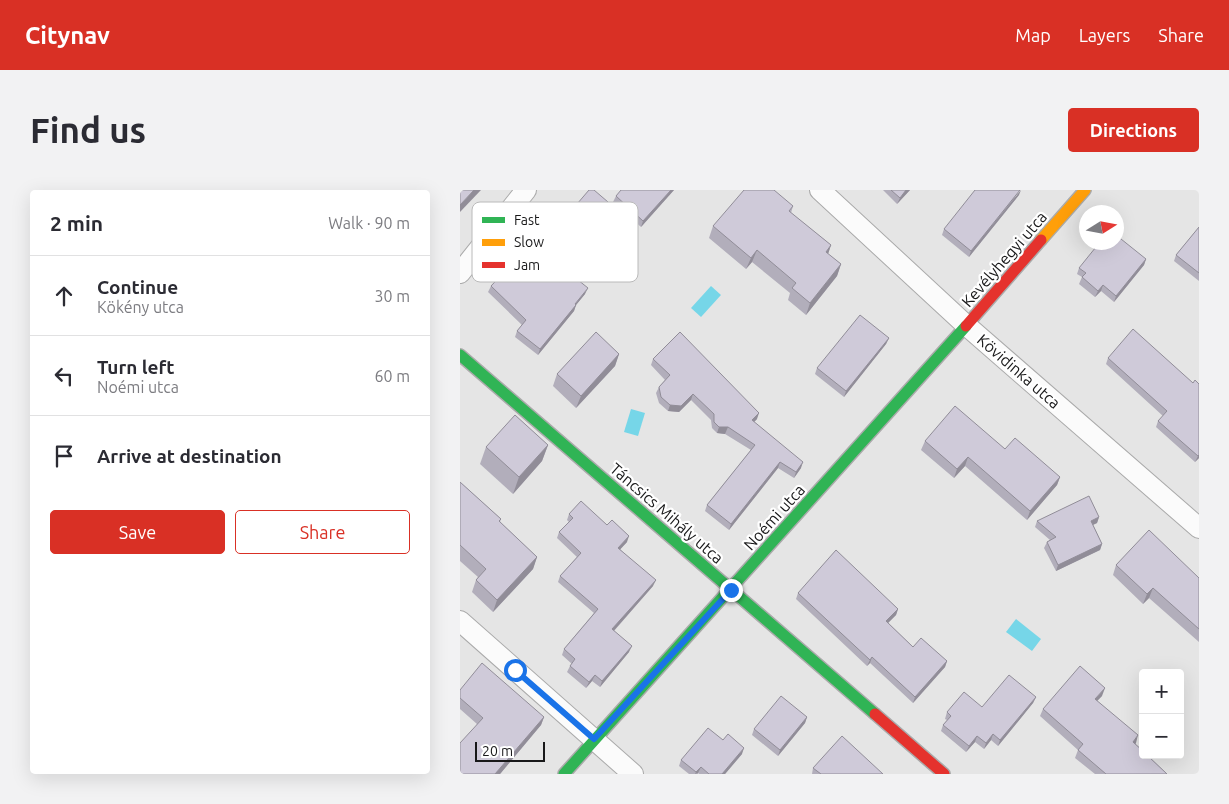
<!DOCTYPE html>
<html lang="en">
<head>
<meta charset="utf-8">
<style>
	body { margin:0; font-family:Ubuntu,sans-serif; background:#f2f2f3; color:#2b2b33 }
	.controls { position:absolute; right:15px; bottom:15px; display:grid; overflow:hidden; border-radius:5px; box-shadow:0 5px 20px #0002 }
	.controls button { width:45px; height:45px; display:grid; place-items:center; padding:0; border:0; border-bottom:1px solid #e1e1e2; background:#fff; color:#2b2b33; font:25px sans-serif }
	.compass { position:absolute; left:619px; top:15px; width:45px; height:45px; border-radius:50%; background:#fff; box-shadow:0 5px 20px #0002; rotate:79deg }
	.scale { position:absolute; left:15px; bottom:12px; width:70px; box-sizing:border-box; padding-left:5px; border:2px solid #181819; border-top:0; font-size:14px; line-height:18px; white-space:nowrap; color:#181819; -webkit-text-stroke:4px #fff; paint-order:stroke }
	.stop { position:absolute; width:15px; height:15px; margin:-11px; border:4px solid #1a73e8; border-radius:50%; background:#fff }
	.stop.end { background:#1a73e8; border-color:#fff; box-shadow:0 1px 5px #0008 }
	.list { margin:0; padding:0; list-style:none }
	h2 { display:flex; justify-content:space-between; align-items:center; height:65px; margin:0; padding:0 20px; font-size:21px }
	h2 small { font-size:16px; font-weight:400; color:#7c7c81 }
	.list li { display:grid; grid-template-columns:32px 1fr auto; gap:15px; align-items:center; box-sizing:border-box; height:80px; padding:0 20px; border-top:1px solid #e1e1e2 }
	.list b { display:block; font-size:19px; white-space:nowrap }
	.list p { margin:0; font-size:16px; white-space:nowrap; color:#7c7c81 }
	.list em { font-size:16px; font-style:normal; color:#7c7c81 }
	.actions { display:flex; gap:10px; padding:15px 20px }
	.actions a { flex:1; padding:11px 0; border:1px solid #d93025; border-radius:5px; text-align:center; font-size:18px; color:#d93025 }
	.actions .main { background:#d93025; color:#fff }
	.icon { flex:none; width:28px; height:28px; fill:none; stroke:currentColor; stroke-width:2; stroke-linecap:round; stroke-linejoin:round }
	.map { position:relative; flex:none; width:739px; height:584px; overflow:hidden; border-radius:5px }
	header { display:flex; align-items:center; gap:30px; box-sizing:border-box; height:70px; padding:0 25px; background:#d93025; color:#fff }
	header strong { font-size:24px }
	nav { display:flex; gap:28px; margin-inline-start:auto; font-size:18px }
	.intro { display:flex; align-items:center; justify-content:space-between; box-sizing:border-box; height:120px; padding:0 30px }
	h1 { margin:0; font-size:35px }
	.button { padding:12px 22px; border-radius:5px; background:#d93025; color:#fff; font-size:18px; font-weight:700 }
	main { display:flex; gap:30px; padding:0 30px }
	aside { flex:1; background:#fff; border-radius:5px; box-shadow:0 5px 20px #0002 }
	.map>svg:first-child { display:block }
	.water { fill:#76d6e8 }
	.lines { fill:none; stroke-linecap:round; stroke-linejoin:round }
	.street-casing { stroke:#aaa; stroke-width:22 }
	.fast-casing { stroke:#aaa; stroke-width:14 }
	.slow-casing { stroke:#aaa; stroke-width:14 }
	.jam-casing { stroke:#aaa; stroke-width:14 }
	.street { stroke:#fbfbfb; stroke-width:20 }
	.fast { stroke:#30b455; stroke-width:11 }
	.slow { stroke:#ff9f0a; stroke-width:11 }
	.jam { stroke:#e5322d; stroke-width:11 }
	.wall { fill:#b2aebb }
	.shaded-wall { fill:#918d98 }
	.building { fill:#cfcad9; stroke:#918d98 }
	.route { stroke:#1a73e8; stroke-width:6 }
	.labels { text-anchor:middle; stroke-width:4.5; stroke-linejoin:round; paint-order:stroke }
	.street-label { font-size:16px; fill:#181819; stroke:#fff }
	.key { fill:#fff; stroke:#bababa; stroke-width:1 }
	.key-label { font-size:14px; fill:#181819 }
</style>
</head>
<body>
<header>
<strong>Citynav</strong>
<nav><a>Map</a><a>Layers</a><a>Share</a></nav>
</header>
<div class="intro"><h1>Find us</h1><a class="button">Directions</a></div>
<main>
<aside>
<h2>2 min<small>Walk · 90 m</small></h2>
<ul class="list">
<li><svg class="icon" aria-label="ahead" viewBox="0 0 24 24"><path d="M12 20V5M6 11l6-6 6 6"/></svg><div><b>Continue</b><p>Kökény utca</p></div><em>30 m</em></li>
<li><svg class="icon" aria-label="left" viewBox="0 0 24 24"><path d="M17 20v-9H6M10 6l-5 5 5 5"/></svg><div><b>Turn left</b><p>Noémi utca</p></div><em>60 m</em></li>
<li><svg class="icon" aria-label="arrive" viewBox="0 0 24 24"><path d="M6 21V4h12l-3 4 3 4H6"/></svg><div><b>Arrive at destination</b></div></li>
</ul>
<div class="actions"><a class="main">Save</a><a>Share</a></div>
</aside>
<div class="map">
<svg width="739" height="584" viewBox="0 0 739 584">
	<rect width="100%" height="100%" fill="#e5e5e5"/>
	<g class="water">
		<path d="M 251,96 L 261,105 L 241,127 L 231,118 Z"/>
		<path d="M 171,219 L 185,223 L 178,246 L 164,242 Z"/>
		<path d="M 556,429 L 581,449 L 572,461 L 546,442 Z"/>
	</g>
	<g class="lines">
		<defs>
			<g id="street">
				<path d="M 360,0 L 507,136 L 739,338"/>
				<path d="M 0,83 L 66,0"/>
				<path d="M 0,431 L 173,584"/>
			</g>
			<g id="fast">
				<path d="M 0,165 L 415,524"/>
				<path d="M 104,584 L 506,136"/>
			</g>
			<path id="slow" d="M 581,50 L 625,0"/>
			<g id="jam">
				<path d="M 506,136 L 581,50"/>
				<path d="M 415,524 L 484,584"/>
			</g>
		</defs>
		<use href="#street" class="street-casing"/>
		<use href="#fast" class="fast-casing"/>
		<use href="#slow" class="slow-casing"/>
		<use href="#jam" class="jam-casing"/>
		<use href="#street" class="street"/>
		<use href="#fast" class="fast"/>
		<use href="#slow" class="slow"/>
		<use href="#jam" class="jam"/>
	</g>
	<g class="wall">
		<path d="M 214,0 L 181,37 L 153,12 L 156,6 Z"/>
		<path d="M 423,0 L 450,0 L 437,14 Z"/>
		<path d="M 559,5 L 509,67 L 482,45 L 484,39 Z"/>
		<path d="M 333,16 L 331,23 L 371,55 L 368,64 L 381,74 L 377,86 L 346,125 L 328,110 L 330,103 L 292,72 L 286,79 L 249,48 L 253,36 Z"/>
		<path d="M 145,18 L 125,42 L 109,27 L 111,21 Z"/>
		<path d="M 739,37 L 739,91 L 714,71 L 716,65 Z"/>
		<path d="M 686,69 L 684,75 L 654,112 L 641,101 L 635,107 L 619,94 L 622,87 L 617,84 L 619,78 Z"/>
		<path d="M 43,76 L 100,92 L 125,104 L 116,115 L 114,121 L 78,165 L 55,147 L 57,141 L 62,135 L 28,102 L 31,96 L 43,83 L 41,82 Z"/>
		<path d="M 429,148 L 426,154 L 384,207 L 355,184 L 357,178 Z"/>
		<path d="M 159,164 L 155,176 L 116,218 L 93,196 L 97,184 Z"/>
		<path d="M 648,168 L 739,194 L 739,268 L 735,272 L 696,237 L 698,231 L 703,226 L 646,174 Z"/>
		<path d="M 193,169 L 297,229 L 294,232 L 341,278 L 334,288 L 318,278 L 269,340 L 245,321 L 247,315 L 291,260 L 265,244 L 257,243 L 252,238 L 251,230 L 231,210 L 219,222 L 208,221 L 199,213 L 196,203 L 199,197 L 205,190 L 191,175 Z"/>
		<path d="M 465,251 L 545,259 L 600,287 L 597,295 L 567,330 L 505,276 L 494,288 L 461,260 Z"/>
		<path d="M 88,255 L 82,271 L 53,304 L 20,274 L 26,257 Z"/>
		<path d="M 0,292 L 41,329 L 40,332 L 77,367 L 73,379 L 33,422 L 12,402 L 16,390 L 18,387 L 0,371 Z"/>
		<path d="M 109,324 L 147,335 L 167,352 L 160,359 L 193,396 L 154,441 L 169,462 L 140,497 L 132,491 L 126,498 L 107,482 L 110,476 L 112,474 L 102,465 L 104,459 L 134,423 L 98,392 L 100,386 L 117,367 L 97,348 L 99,342 L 109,332 L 107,330 Z"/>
		<path d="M 639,327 L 637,333 L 633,335 L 642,354 L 640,360 L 596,381 L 584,358 L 587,352 L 590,350 L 575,337 L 577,331 Z"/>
		<path d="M 656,375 L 739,388 L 739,452 L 689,408 L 683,414 L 653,385 Z"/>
		<path d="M 338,403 L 438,419 L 436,425 L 428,433 L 453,457 L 487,471 L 485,477 L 453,513 L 410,473 L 407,476 L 336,409 Z"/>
		<path d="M 0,500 L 84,527 L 81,535 L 40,584 L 0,584 L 17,534 L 0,519 Z"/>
		<path d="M 642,506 L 637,511 L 676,553 L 675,554 L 707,584 L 635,584 L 615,568 L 618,560 L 580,526 L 583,519 Z"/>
		<path d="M 576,507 L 573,513 L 538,556 L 531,550 L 524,559 L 515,552 L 506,562 L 481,541 L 483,535 L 487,530 L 485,529 L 487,522 L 522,517 Z"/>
		<path d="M 347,527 L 345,533 L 318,566 L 292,545 L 294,539 Z"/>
		<path d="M 263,550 L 282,564 L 265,584 L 239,584 L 238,583 L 238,584 L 229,584 L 219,576 L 221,570 Z"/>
		<path d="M 353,578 L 423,584 L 352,584 Z"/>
	</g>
	<g class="shaded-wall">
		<path d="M 14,0 L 21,0 L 0,22 L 0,15 Z"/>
		<path d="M 211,0 L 214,0 L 181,37 L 183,31 Z"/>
		<path d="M 446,0 L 450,0 L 437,14 L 440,8 Z"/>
		<path d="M 561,0 L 559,5 L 509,67 L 511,61 Z"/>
		<path d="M 148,12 L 145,18 L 125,42 L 127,36 Z"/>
		<path d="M 371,55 L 367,67 L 366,62 Z"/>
		<path d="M 297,60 L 292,72 L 286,79 L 291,68 Z"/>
		<path d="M 686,69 L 684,75 L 654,112 L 656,106 Z"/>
		<path d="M 381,74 L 377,86 L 346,125 L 350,113 Z"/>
		<path d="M 643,95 L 641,101 L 635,107 L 638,101 Z"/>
		<path d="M 128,98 L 125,104 L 116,115 L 114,121 L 78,165 L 80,159 Z"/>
		<path d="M 429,148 L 426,154 L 384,207 L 386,201 Z"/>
		<path d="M 159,164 L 155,176 L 116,218 L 121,206 Z"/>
		<path d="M 233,204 L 231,210 L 219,222 L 208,221 L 210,215 Z"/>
		<path d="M 299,223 L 297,229 L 290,236 L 292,230 Z"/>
		<path d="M 259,237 L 268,237 L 265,244 L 257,243 Z"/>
		<path d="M 88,255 L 82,271 L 53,304 L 59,287 Z"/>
		<path d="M 739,265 L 739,268 L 735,272 L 738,266 Z"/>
		<path d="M 508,267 L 505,276 L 494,288 L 497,279 Z"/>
		<path d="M 320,272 L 318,278 L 269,340 L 271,334 Z"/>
		<path d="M 343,272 L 341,278 L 334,288 L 336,282 Z"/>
		<path d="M 600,287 L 597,295 L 567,330 L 570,321 Z"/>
		<path d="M 639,327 L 637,333 L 628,337 L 631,331 Z"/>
		<path d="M 169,346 L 167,352 L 156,364 L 158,358 Z"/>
		<path d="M 642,354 L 640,360 L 596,381 L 598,375 Z"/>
		<path d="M 77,367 L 73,379 L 33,422 L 37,410 Z"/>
		<path d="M 196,390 L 193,396 L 150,445 L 152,439 Z"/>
		<path d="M 693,398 L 689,408 L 683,414 L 687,404 Z"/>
		<path d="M 438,419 L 436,425 L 424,437 L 426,431 Z"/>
		<path d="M 172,456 L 169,462 L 140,497 L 142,491 Z"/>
		<path d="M 412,467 L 410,473 L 407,476 L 410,470 Z"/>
		<path d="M 487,471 L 485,477 L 453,513 L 455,507 Z"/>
		<path d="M 135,485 L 132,491 L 126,498 L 129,492 Z"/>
		<path d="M 645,498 L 642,506 L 632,516 L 635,509 Z"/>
		<path d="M 576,507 L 573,513 L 538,556 L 540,550 Z"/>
		<path d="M 84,527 L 81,535 L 40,584 L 35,584 Z"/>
		<path d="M 347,527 L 345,533 L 318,566 L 320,560 Z"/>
		<path d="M 533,544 L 531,550 L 524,559 L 526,553 Z"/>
		<path d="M 678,545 L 676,553 L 670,560 L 673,552 Z"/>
		<path d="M 517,546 L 515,552 L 506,562 L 509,556 Z"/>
		<path d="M 284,558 L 282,564 L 265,584 L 262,584 Z"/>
		<path d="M 241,577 L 238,583 L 235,584 L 236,582 Z"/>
	</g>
	<g class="building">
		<path d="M 0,0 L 14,0 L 0,15 Z"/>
		<path d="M 129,0 L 134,0 L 148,12 L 127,36 L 111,21 Z"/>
		<path d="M 161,0 L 211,0 L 183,31 L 156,6 Z"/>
		<path d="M 284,0 L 314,0 L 333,16 L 329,21 L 371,55 L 366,62 L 381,74 L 350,113 L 332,98 L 336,93 L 297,60 L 291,68 L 253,36 Z"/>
		<path d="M 431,0 L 446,0 L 440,8 Z"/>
		<path d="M 515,0 L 560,0 L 511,61 L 484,39 Z"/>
		<path d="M 739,37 L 739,83 L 716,65 Z"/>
		<path d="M 656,45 L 686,69 L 656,106 L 643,95 L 638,101 L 622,87 L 626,83 L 619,78 L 640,52 L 656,52 Z"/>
		<path d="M 63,56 L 100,92 L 108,82 L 128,98 L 115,114 L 116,115 L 80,159 L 57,141 L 66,130 L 31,96 L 47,79 L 43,76 Z"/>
		<path d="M 400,125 L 429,148 L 386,201 L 357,178 Z"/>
		<path d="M 673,139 L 733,193 L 735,190 L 739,194 L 739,265 L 738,266 L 698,231 L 707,221 L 648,168 Z"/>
		<path d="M 136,142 L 159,164 L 121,206 L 97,184 Z"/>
		<path d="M 220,142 L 299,223 L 292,230 L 343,272 L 336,282 L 320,272 L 271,334 L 247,315 L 295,255 L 268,237 L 259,237 L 254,232 L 254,224 L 233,204 L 221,216 L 210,215 L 201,207 L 199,197 L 210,185 L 193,169 Z"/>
		<path d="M 495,216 L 545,259 L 555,248 L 600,287 L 570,321 L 508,267 L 497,279 L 465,251 Z"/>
		<path d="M 55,225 L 88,255 L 59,287 L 26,257 Z"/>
		<path d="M 0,292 L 41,329 L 39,331 L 77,367 L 37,410 L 16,390 L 26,379 L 0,355 Z"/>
		<path d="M 629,306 L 639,327 L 631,331 L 642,354 L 598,375 L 587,352 L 596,347 L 577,331 Z"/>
		<path d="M 121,311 L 147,335 L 152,330 L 169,346 L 158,358 L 196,390 L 152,439 L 172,456 L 142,491 L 135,485 L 129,492 L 110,476 L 115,469 L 104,459 L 138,419 L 100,386 L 121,363 L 99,342 L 113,328 L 109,324 Z"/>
		<path d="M 689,340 L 739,388 L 739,439 L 693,398 L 687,404 L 656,375 Z"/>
		<path d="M 376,360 L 438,419 L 426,431 L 453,457 L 461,448 L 487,471 L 455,507 L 412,467 L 410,470 L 338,403 Z"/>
		<path d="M 22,473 L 84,527 L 35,584 L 0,584 L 0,553 L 23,528 L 0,508 L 0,500 Z"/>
		<path d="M 620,476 L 645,498 L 635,509 L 678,545 L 673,552 L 683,561 L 683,565 L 687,565 L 707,584 L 646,584 L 618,560 L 623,554 L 583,519 Z"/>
		<path d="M 549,485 L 576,507 L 540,550 L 533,544 L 526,553 L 517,546 L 509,556 L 483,535 L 491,526 L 487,522 L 504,502 L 522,517 Z"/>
		<path d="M 321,506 L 347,527 L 320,560 L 294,539 Z"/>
		<path d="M 248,538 L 263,550 L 268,544 L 284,558 L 262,584 L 249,584 L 241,577 L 236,582 L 221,570 Z"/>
		<path d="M 382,546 L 423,584 L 361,584 L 353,578 Z"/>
	</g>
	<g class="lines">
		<path class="route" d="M 55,480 L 134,549 L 271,400"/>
	</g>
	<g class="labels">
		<g class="street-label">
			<text transform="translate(544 69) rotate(-49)" y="6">Kevélyhegyi utca</text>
			<text transform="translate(559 181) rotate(41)" y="6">Kövidinka utca</text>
			<text transform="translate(207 323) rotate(41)" y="6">Táncsics Mihály utca</text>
			<text transform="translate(314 327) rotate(-48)" y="6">Noémi utca</text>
		</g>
	</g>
	<rect x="12" y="12" width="166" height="80" rx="8" class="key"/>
	<rect x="22" y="27" width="23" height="6" fill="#30b455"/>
	<rect x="22" y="49" width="23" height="7" fill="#ff9f0a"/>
	<rect x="22" y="72" width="23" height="6" fill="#e5322d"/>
	<g class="key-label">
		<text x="54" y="35">Fast</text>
		<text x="54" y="57">Slow</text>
		<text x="54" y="80">Jam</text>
	</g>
</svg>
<div class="controls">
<button>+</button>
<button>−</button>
</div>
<svg class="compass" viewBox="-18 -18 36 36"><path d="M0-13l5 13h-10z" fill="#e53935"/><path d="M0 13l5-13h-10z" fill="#7c7c81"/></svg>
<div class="scale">20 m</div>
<div class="stop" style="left:55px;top:480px"></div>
<div class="stop end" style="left:271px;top:400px"></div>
</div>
</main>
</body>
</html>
